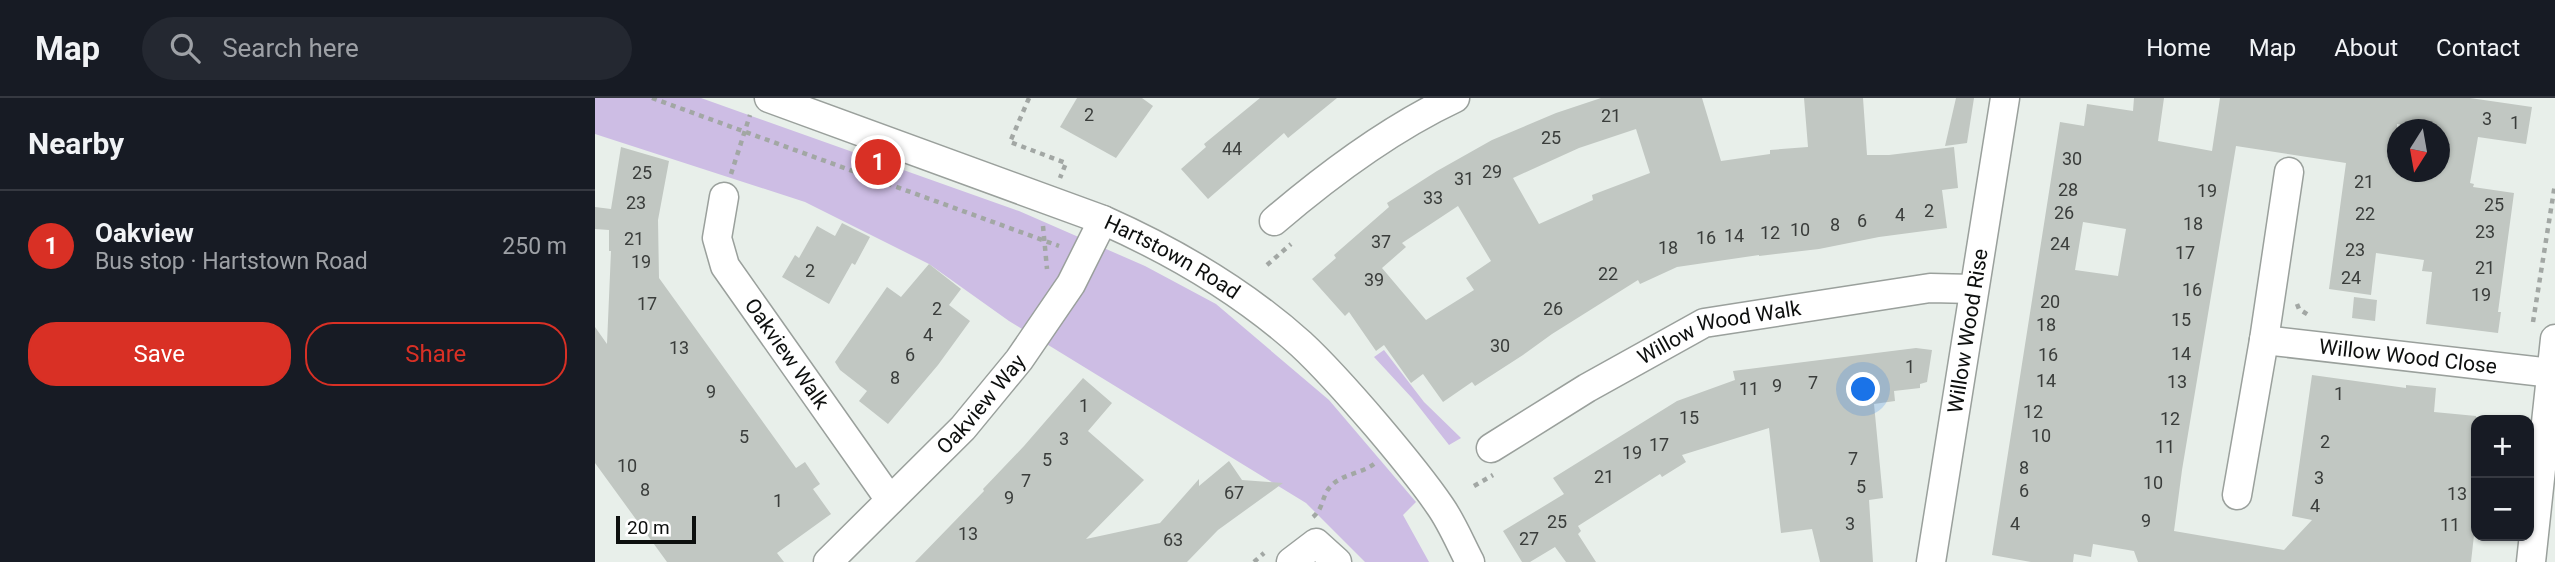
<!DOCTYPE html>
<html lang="en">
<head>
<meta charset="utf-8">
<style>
	body { margin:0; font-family:Roboto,sans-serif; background:#242831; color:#f1f3f6 }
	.controls { position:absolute; right:21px; bottom:21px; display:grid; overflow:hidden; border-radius:14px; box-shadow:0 2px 5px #0004 }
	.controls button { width:63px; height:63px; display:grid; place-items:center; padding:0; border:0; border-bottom:2px solid #363941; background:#171b24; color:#f1f3f6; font:35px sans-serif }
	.compass { position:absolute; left:1792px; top:21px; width:63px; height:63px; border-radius:50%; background:#171b24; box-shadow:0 2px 5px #0004; rotate:191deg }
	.scale { position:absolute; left:21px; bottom:18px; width:80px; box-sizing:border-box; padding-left:7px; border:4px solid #0d0f0e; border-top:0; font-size:19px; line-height:24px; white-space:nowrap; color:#0d0f0e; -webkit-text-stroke:5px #fff; paint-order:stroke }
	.you { position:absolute; left:1269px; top:292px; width:24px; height:24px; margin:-18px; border:5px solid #fff; border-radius:50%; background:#1a73e8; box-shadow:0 0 0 10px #1a73e833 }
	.badge { display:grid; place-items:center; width:46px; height:46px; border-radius:50%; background:#d93025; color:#fff; font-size:23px; font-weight:700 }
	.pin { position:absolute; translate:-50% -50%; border:4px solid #fff; box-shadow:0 2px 7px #0006 }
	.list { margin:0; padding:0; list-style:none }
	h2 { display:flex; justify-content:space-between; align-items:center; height:91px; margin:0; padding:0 28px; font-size:30px }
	h2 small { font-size:23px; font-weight:400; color:#9ea1a6 }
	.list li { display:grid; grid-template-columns:46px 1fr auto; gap:21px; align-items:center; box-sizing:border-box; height:112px; padding:0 28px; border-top:2px solid #363941 }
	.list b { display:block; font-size:26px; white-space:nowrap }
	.list p { margin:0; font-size:23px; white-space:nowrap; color:#9ea1a6 }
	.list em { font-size:23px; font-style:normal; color:#9ea1a6 }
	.actions { display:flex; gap:14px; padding:21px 28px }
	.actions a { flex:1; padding:16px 0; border:2px solid #d93025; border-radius:28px; text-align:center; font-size:24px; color:#d93025 }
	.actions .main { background:#d93025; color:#fff }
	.icon { flex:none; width:38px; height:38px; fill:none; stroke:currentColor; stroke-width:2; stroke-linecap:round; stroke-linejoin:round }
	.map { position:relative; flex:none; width:1960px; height:464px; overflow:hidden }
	header { display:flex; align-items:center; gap:42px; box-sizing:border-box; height:98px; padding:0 35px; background:#171b24; border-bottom:2px solid #363941 }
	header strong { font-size:33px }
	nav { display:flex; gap:38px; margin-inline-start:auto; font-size:24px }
	.search { width:490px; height:63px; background:#242831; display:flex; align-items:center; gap:18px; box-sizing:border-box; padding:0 24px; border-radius:38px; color:#9ea1a6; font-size:26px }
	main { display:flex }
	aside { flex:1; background:#171b24 }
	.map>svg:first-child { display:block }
	.green { fill:#cdbde4 }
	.building { fill:#c1c7c2; fill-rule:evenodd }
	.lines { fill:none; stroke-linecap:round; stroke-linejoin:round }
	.minor-casing { stroke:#9aa09c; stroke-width:31 }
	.path { stroke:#a2a7a4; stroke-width:4.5; stroke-dasharray:5 5; stroke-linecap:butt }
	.minor { stroke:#fff; stroke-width:28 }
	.labels { text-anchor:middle; stroke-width:5; stroke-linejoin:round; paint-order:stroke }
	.number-label { font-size:18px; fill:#3a3d3b }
	.street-label { font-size:21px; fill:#0d0f0e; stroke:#fff }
</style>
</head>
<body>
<header>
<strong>Map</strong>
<div class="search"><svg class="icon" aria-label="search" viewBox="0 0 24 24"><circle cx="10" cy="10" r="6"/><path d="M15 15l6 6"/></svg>Search here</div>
<nav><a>Home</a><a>Map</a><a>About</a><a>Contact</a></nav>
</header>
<main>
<aside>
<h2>Nearby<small></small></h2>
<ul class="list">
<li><span class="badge">1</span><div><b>Oakview</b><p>Bus stop · Hartstown Road</p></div><em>250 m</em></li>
</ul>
<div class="actions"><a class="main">Save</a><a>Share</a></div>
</aside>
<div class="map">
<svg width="1960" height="464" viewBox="0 0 1960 464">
	<rect width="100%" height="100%" fill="#e8efea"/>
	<g class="green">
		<path d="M 0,0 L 106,0 L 424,113 L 550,168 L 621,206 L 734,302 L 821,404 L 808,417 L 834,464 L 770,464 L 711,405 L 414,223 L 334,166 L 210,104 L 0,36 Z"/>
		<path d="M 789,252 L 829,304 L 866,340 L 854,347 L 817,300 L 779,259 Z"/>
	</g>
	<g class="building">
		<path d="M 482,0 L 547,0 L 558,8 L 521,60 L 465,29 Z"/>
		<path d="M 665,0 L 742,0 L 693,40 L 689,35 L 613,101 L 586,71 L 611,49 L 609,46 Z"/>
		<path d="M 1006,0 L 1107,0 L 1126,63 L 1175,56 L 1175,52 L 1213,49 L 1209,0 L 1268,0 L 1272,57 L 1294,57 L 1359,49 L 1363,90 L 1347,92 L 1352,130 L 1284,139 L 1224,151 L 1164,158 L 1164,157 L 1082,169 L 1045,186 L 1043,182 L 957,236 L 928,257 L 880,288 L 877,284 L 848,304 L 828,276 L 816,285 L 789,247 L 781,253 L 754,214 L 750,218 L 717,181 L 741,160 L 739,157 L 794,109 L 792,105 L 842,73 L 897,42 L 961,15 ZM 1041,31 L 1055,75 L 997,97 L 998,102 L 944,126 L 918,80 L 984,50 ZM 863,108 L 896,163 L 871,180 L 879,192 L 831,222 L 787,170 L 811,149 L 807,145 Z"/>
		<path d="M 1361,0 L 1379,0 L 1372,45 L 1350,48 Z"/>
		<path d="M 1539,0 L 1569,0 L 1563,43 L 1617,53 L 1625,0 L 1875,0 L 1937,9 L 1931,46 L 1883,39 L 1875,85 L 1879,86 L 1878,89 L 1919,95 L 1903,214 L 1906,214 L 1903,235 L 1831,226 L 1837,174 L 1827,173 L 1829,162 L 1781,155 L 1776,197 L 1734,191 L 1751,65 L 1641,48 L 1587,372 L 1579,433 L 1689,452 L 1717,422 L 1697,418 L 1717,277 L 1811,290 L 1811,287 L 1841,290 L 1839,314 L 1881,318 L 1881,419 L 1876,464 L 1543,464 L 1539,453 L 1498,446 L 1496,459 L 1479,456 L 1478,464 L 1436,464 L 1397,457 L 1465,24 L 1489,28 L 1492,6 L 1538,13 ZM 1802,26 L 1844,32 L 1844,74 L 1802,74 ZM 1488,124 L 1531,131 L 1523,178 L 1480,172 Z"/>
		<path d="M 26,49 L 74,63 L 63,122 L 64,180 L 201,370 L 210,364 L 225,386 L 218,391 L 236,416 L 182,455 L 189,464 L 72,464 L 0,365 L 0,229 L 12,246 L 16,153 L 14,153 L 14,132 L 0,131 L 0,109 L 16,111 Z"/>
		<path d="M 247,125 L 275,139 L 260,167 L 257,165 L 234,206 L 187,179 L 200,157 L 204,160 L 222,128 L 240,138 Z"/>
		<path d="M 334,166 L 366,191 L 354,207 L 375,223 L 343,267 L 293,326 L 264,303 L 272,293 L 245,272 L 240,264 L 292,189 L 306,199 Z"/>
		<path d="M 1759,199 L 1782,202 L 1780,223 L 1757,220 Z"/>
		<path d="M 1321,250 L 1337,252 L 1332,284 L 1325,286 L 1325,290 L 1299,293 L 1300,303 L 1279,306 L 1288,400 L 1274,402 L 1278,464 L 1225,464 L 1217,431 L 1186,435 L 1174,330 L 1087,357 L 1091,364 L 1067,379 L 1065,376 L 983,428 L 986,433 L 983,436 L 1001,464 L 971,464 L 960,449 L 935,464 L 927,464 L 908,433 L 969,396 L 958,380 L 1082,303 L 1140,282 L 1138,273 Z"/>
		<path d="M 488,280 L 517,305 L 493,333 L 549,382 L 491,441 L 565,425 L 604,381 L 604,388 L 634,363 L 647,382 L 688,385 L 623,432 L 592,464 L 320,464 L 389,393 L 388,391 L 429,348 Z"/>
	</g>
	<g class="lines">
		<defs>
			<g id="minor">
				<path id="s1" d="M 174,0 L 508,122 C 580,154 647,193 706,246 C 733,271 758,300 782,328 C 804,354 826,380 845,408 C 857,425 865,445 875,464"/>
				<path id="s2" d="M 129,99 L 122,140 L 130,168 L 295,402"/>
				<path d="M 679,123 C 734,76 794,31 860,0"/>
				<path id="s3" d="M 1669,242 L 1956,275"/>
				<path id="s4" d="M 896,350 L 992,290 L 1109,225 L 1335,190 L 1379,191"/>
				<path d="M 1642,397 L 1669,242 L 1694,74"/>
				<path id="s5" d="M 233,464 L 368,330 L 424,262 L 476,186 L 508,122"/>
				<path d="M 696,464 L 721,445 L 742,464"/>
				<path id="s6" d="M 1336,464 L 1410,0"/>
				<path d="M 1936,464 L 1960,241"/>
			</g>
		</defs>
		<use href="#minor" class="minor-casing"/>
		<g class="path">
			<path d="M 57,0 L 464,148"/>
			<path d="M 434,0 L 415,44 L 471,65 L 465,80"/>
			<path d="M 136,76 L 155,17"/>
			<path d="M 448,128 L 452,171"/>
			<path d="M 672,167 L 696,146"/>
			<path d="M 1702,206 L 1704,211 L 1715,218"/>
			<path d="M 1938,224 L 1960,86"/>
			<path d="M 879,388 L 898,377"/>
			<path d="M 718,419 C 730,409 726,396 738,386 C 749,376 767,375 779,366"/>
			<path d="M 659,464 L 669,455"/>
		</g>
		<use href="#minor" class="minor"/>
	</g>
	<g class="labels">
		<g class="number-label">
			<text x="494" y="23">2</text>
			<text x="1016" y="24">21</text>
			<text x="1892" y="27">3</text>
			<text x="1920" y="31">1</text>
			<text x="956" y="46">25</text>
			<text x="637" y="57">44</text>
			<text x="1477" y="67">30</text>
			<text x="897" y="80">29</text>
			<text x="47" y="81">25</text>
			<text x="869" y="87">31</text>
			<text x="1769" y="90">21</text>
			<text x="1473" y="98">28</text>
			<text x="1612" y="99">19</text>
			<text x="838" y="106">33</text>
			<text x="41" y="111">23</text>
			<text x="1899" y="113">25</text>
			<text x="1334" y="119">2</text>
			<text x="1469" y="121">26</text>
			<text x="1770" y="122">22</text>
			<text x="1305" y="123">4</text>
			<text x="1267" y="129">6</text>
			<text x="1598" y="132">18</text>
			<text x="1240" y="133">8</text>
			<text x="1205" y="138">10</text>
			<text x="1890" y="140">23</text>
			<text x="1175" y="141">12</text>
			<text x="1139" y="144">14</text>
			<text x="1111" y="146">16</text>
			<text x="39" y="147">21</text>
			<text x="786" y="150">37</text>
			<text x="1465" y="152">24</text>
			<text x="1073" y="156">18</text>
			<text x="1760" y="158">23</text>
			<text x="1590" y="161">17</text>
			<text x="46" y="170">19</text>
			<text x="1890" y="176">21</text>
			<text x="215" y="179">2</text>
			<text x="1013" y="182">22</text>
			<text x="1756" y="186">24</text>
			<text x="779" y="188">39</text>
			<text x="1597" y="198">16</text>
			<text x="1886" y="203">19</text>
			<text x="1455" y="210">20</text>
			<text x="52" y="212">17</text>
			<text x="342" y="217">2</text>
			<text x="958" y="217">26</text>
			<text x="1586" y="228">15</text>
			<text x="1451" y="233">18</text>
			<text x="333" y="243">4</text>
			<text x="905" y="254">30</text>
			<text x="84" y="256">13</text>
			<text x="1586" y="262">14</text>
			<text x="315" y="263">6</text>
			<text x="1453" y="263">16</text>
			<text x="1315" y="275">1</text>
			<text x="300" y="286">8</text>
			<text x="1451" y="289">14</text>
			<text x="1582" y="290">13</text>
			<text x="1218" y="291">7</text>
			<text x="1182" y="294">9</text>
			<text x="1154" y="297">11</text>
			<text x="116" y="300">9</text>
			<text x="1744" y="302">1</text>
			<text x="489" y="314">1</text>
			<text x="1438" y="320">12</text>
			<text x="1094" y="326">15</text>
			<text x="1575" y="327">12</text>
			<text x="1446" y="344">10</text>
			<text x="149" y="345">5</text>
			<text x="469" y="347">3</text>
			<text x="1730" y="350">2</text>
			<text x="1064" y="353">17</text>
			<text x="1570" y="355">11</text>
			<text x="1037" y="361">19</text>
			<text x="1258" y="367">7</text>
			<text x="452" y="368">5</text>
			<text x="32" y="374">10</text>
			<text x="1429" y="376">8</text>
			<text x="1009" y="385">21</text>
			<text x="1724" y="386">3</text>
			<text x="431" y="389">7</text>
			<text x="1558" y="391">10</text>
			<text x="1266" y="395">5</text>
			<text x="50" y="398">8</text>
			<text x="1429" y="399">6</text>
			<text x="639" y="401">67</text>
			<text x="1862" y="402">13</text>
			<text x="414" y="406">9</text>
			<text x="183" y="409">1</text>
			<text x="1720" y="414">4</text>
			<text x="1551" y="429">9</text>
			<text x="962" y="430">25</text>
			<text x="1255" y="432">3</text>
			<text x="1420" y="432">4</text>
			<text x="1855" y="433">11</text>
			<text x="373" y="442">13</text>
			<text x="934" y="447">27</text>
			<text x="578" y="448">63</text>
		</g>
		<g class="street-label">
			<text dy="7" stroke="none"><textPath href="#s1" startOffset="434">Hartstown Road</textPath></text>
			<text dy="7" stroke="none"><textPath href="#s6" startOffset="234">Willow Wood Rise</textPath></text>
			<text dy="7" stroke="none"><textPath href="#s4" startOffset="259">Willow Wood Walk</textPath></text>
			<text dy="7" stroke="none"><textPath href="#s2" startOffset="178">Oakview Walk</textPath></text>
			<text dy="7" stroke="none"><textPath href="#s3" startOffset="145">Willow Wood Close</textPath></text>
			<text dy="7" stroke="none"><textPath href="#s5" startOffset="220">Oakview Way</textPath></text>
		</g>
	</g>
</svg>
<div class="controls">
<button>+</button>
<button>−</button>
</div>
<svg class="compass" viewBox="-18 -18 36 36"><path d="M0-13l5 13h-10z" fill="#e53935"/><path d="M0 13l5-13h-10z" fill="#9ea1a6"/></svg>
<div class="scale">20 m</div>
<div class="you"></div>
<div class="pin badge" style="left:283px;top:64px">1</div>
</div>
</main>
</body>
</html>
